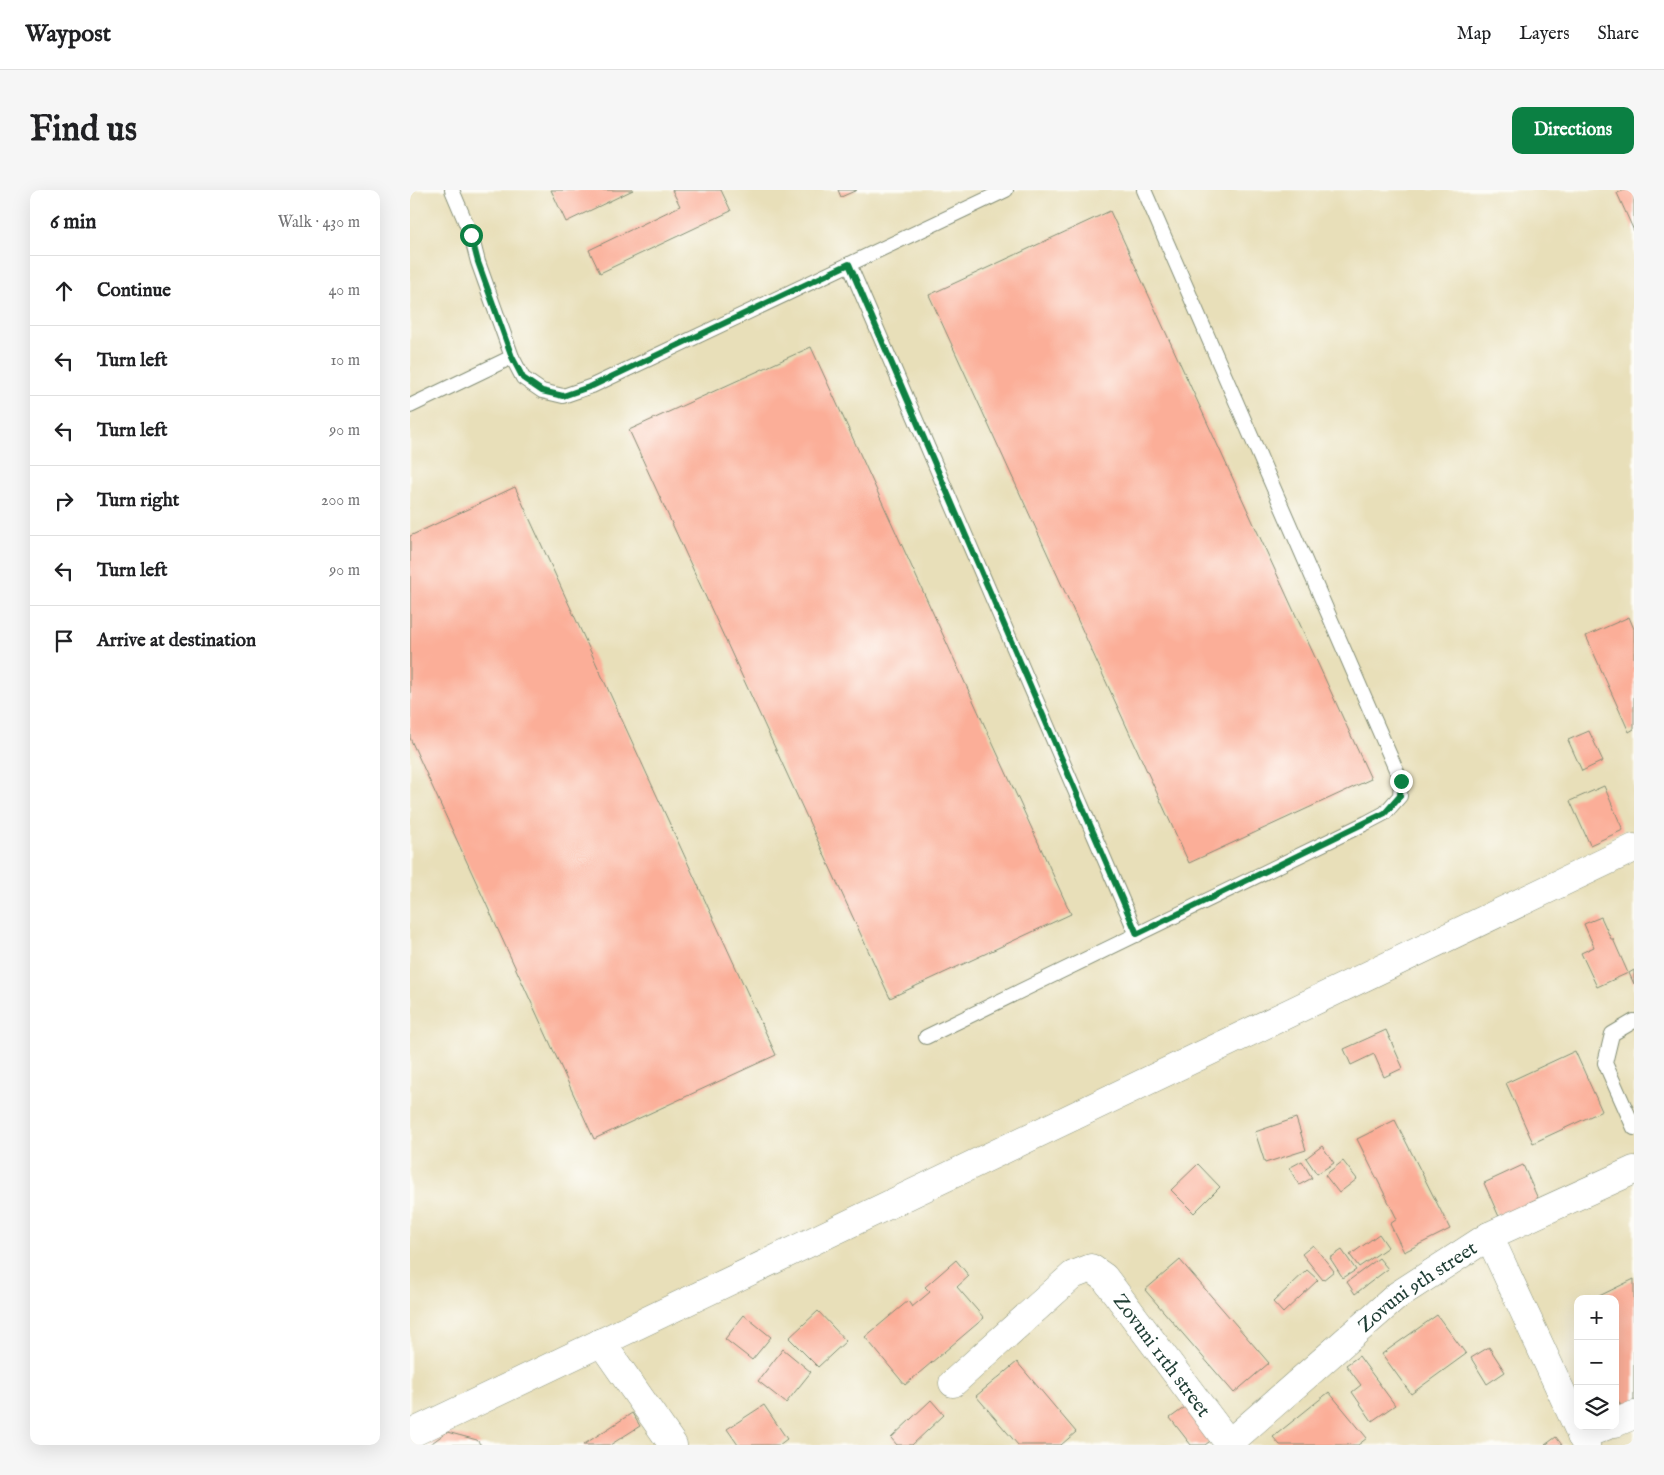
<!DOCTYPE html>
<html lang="en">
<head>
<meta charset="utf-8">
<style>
	body { margin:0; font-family:"IM FELL English",serif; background:#f6f6f6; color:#202124 }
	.controls { position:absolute; right:15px; bottom:15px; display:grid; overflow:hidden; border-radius:10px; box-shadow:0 5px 20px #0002 }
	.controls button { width:45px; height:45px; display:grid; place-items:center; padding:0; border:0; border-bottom:1px solid #e0e0e0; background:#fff; color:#202124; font:25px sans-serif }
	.stop { position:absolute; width:15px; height:15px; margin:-11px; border:4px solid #0b8043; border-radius:50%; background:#fff }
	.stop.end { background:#0b8043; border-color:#fff; box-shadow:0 1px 5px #0008 }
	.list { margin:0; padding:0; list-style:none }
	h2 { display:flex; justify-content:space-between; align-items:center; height:65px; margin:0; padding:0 20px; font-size:21px }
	h2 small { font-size:16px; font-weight:400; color:#757577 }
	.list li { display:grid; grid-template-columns:32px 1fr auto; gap:15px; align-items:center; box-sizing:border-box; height:70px; padding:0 20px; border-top:1px solid #e0e0e0 }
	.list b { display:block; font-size:19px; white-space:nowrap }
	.list em { font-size:16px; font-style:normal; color:#757577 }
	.icon { flex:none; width:28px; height:28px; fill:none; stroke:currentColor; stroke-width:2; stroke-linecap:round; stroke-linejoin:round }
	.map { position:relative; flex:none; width:1224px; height:1255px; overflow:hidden; border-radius:10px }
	header { display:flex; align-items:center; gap:30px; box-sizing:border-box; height:70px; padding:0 25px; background:#fff; border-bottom:1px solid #e0e0e0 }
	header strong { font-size:24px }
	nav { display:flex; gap:28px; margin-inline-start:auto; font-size:18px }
	.intro { display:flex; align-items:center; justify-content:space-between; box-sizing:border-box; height:120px; padding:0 30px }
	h1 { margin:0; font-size:35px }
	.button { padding:12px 22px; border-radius:10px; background:#0b8043; color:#fff; font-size:18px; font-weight:700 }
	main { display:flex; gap:30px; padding:0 30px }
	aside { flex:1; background:#fff; border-radius:10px; box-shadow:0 5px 20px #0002 }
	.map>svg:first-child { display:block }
	.building { fill:#fbae98 }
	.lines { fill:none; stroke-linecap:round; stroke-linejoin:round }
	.lane-casing { stroke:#848e76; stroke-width:16 }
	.street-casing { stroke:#848e76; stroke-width:29 }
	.lane { stroke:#fff; stroke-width:14 }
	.street { stroke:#fff; stroke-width:28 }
	.route { stroke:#0b8043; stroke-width:6 }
	.labels { text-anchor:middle; stroke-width:4.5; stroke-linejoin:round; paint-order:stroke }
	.street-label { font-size:20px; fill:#1f3d34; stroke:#fdfcf7 }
</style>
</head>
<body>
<header>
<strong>Waypost</strong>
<nav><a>Map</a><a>Layers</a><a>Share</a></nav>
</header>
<div class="intro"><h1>Find us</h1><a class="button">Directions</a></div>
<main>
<aside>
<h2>6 min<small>Walk · 430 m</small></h2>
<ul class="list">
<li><svg class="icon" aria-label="ahead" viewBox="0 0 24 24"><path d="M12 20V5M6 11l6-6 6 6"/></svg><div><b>Continue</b></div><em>40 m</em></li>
<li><svg class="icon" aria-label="left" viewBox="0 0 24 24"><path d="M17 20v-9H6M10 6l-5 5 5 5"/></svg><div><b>Turn left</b></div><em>10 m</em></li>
<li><svg class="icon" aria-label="left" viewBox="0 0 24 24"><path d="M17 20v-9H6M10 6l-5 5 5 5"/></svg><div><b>Turn left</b></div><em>90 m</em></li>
<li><svg class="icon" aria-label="right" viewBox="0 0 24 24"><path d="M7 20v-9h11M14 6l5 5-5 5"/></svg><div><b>Turn right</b></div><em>200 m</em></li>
<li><svg class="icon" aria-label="left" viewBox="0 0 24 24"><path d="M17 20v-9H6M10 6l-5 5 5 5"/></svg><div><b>Turn left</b></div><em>90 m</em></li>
<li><svg class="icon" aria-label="arrive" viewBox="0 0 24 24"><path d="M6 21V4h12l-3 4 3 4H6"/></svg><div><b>Arrive at destination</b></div></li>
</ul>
</aside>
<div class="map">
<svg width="1224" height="1255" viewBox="0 0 1224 1255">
	<rect width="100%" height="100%" fill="#fdfcf7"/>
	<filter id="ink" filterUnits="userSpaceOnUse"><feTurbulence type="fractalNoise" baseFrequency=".02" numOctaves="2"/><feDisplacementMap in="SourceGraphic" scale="10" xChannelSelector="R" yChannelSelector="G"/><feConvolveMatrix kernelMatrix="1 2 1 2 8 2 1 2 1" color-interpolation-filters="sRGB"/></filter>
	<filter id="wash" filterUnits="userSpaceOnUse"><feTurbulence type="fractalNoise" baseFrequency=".0096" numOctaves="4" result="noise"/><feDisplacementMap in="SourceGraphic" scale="20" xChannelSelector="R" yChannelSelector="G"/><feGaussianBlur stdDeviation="1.12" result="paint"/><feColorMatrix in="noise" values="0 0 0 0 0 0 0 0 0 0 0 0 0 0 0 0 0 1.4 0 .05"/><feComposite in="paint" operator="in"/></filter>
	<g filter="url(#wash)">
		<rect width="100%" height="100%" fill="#e8dfb9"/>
		<g id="blocks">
			<g class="building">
				<path d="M 141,0 L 223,0 L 156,32 Z"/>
				<path d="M 262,0 L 311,0 L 321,21 L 190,83 L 179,60 L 270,16 Z"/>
				<path d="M 428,0 L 447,0 L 431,7 Z"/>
				<path d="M 1215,0 L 1224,0 L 1224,41 L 1207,3 Z"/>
				<path d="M 700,21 L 961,589 L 779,673 L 519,105 Z"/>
				<path d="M 401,157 L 661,724 L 480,808 L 219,240 Z"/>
				<path d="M 105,297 L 366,865 L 184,949 L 0,548 L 0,346 Z"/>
				<path d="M 1219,427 L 1224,439 L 1224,539 L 1219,542 L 1176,446 Z"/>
				<path d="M 1179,541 L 1193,571 L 1172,581 L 1158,550 Z"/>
				<path d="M 1194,596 L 1213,640 L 1180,655 L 1160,611 Z"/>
				<path d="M 1191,727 L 1201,749 L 1203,749 L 1218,783 L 1187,797 L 1171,763 L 1184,757 L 1174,734 Z"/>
				<path d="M 1224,780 L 1224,794 L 1219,783 Z"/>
				<path d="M 976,840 L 993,878 L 974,887 L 964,864 L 941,875 L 934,859 Z"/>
				<path d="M 1165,861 L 1192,921 L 1123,953 L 1096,893 Z"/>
				<path d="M 886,928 L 896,960 L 855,973 L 845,942 Z"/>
				<path d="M 985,930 L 1040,1039 L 994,1062 L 980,1034 L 987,1029 L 947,949 Z"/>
				<path d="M 912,956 L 924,973 L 907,984 L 896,968 Z"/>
				<path d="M 892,971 L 902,988 L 889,995 L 879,978 Z"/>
				<path d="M 933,971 L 947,989 L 929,1003 L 915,985 Z"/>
				<path d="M 788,974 L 810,997 L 784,1023 L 761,1000 Z"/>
				<path d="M 1113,975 L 1129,1011 L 1090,1029 L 1074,993 Z"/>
				<path d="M 969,1044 L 978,1057 L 949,1077 L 940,1065 Z"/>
				<path d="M 903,1055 L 924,1081 L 913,1090 L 892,1064 Z"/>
				<path d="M 932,1060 L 946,1080 L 933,1088 L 920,1068 Z"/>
				<path d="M 969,1068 L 978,1079 L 945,1104 L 937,1092 Z"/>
				<path d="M 546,1070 L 559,1086 L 547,1097 L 574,1128 L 495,1195 L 455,1147 L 498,1111 L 502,1117 L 520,1102 L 515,1097 Z"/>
				<path d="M 770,1070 L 859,1173 L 824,1203 L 735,1100 Z"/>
				<path d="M 897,1080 L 908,1090 L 873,1123 L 863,1112 Z"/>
				<path d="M 1224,1089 L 1224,1212 L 1212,1218 L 1205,1204 L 1205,1109 L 1183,1109 Z"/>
				<path d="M 408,1121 L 436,1151 L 408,1177 L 379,1148 Z"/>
				<path d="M 334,1125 L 361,1147 L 342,1170 L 315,1149 Z"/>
				<path d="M 1027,1125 L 1056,1164 L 1001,1204 L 972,1164 Z"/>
				<path d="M 1079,1157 L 1095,1182 L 1077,1194 L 1061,1168 Z"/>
				<path d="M 373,1159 L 401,1182 L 376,1213 L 348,1191 Z"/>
				<path d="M 949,1166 L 985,1215 L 962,1231 L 942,1202 L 951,1195 L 936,1175 Z"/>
				<path d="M 607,1172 L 666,1242 L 651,1255 L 608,1255 L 566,1206 Z"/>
				<path d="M 919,1202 L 957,1248 L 948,1255 L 870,1255 L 863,1247 Z"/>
				<path d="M 521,1210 L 534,1225 L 502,1255 L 487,1255 L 481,1248 Z"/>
				<path d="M 354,1215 L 377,1249 L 369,1255 L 328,1255 L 317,1239 Z"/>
				<path d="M 778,1215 L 803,1249 L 795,1255 L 781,1255 L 760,1228 Z"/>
				<path d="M 222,1223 L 230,1236 L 200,1255 L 173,1255 Z"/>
				<path d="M 37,1242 L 67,1250 L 71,1255 L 19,1255 Z"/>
				<path d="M 1146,1247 L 1152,1255 L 1135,1255 Z"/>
			</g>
		</g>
	</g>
	<g filter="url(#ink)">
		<use href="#blocks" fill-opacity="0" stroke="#848e76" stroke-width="1"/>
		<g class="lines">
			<defs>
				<g id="lane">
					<path d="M 42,0 L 61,45 L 68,72 L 102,167 L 113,188 L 132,201 L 153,206 L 182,196 L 596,0"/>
					<path d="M 439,74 L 727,745"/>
					<path d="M 0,216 L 102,167"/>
					<path d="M 1224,831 L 1202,844 L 1195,873 L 1224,938"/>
					<path d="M 516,847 L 956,633 L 975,623 L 990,606 L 991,591 L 734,0"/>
				</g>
				<g id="street">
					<path d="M 1079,1046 L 1176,1255"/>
					<path d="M 191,1152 L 263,1255"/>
					<path id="s1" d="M 543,1193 L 663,1085 L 681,1078 L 694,1087 L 820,1255"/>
					<path d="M 1205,1233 L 1224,1225"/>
					<path d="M 0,1244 L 1224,658"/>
					<path d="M 1171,1246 L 1196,1236"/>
					<path id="s2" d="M 817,1255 L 988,1105 L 1079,1046 L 1224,980"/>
				</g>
			</defs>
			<use href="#lane" class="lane-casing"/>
			<use href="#street" class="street-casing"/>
			<use href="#lane" class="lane"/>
			<use href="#street" class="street"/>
		</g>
	</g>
	<g class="lines" filter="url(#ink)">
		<path class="route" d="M 61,45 L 68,72 L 102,167 L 113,188 L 132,201 L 153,206 L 182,196 L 439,74 L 727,744 L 975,623 L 990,606 L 991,591"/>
	</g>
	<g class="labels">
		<g class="street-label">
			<text dy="7" stroke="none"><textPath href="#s2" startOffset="248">Zovuni 9th street</textPath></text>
			<text dy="7" stroke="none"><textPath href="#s1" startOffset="294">Zovuni 11th street</textPath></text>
		</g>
	</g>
</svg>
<div class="controls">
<button>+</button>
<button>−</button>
<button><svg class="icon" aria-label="layers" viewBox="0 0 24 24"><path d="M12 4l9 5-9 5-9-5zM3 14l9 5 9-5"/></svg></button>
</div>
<div class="stop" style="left:61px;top:45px"></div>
<div class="stop end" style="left:991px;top:591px"></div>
</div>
</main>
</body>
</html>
